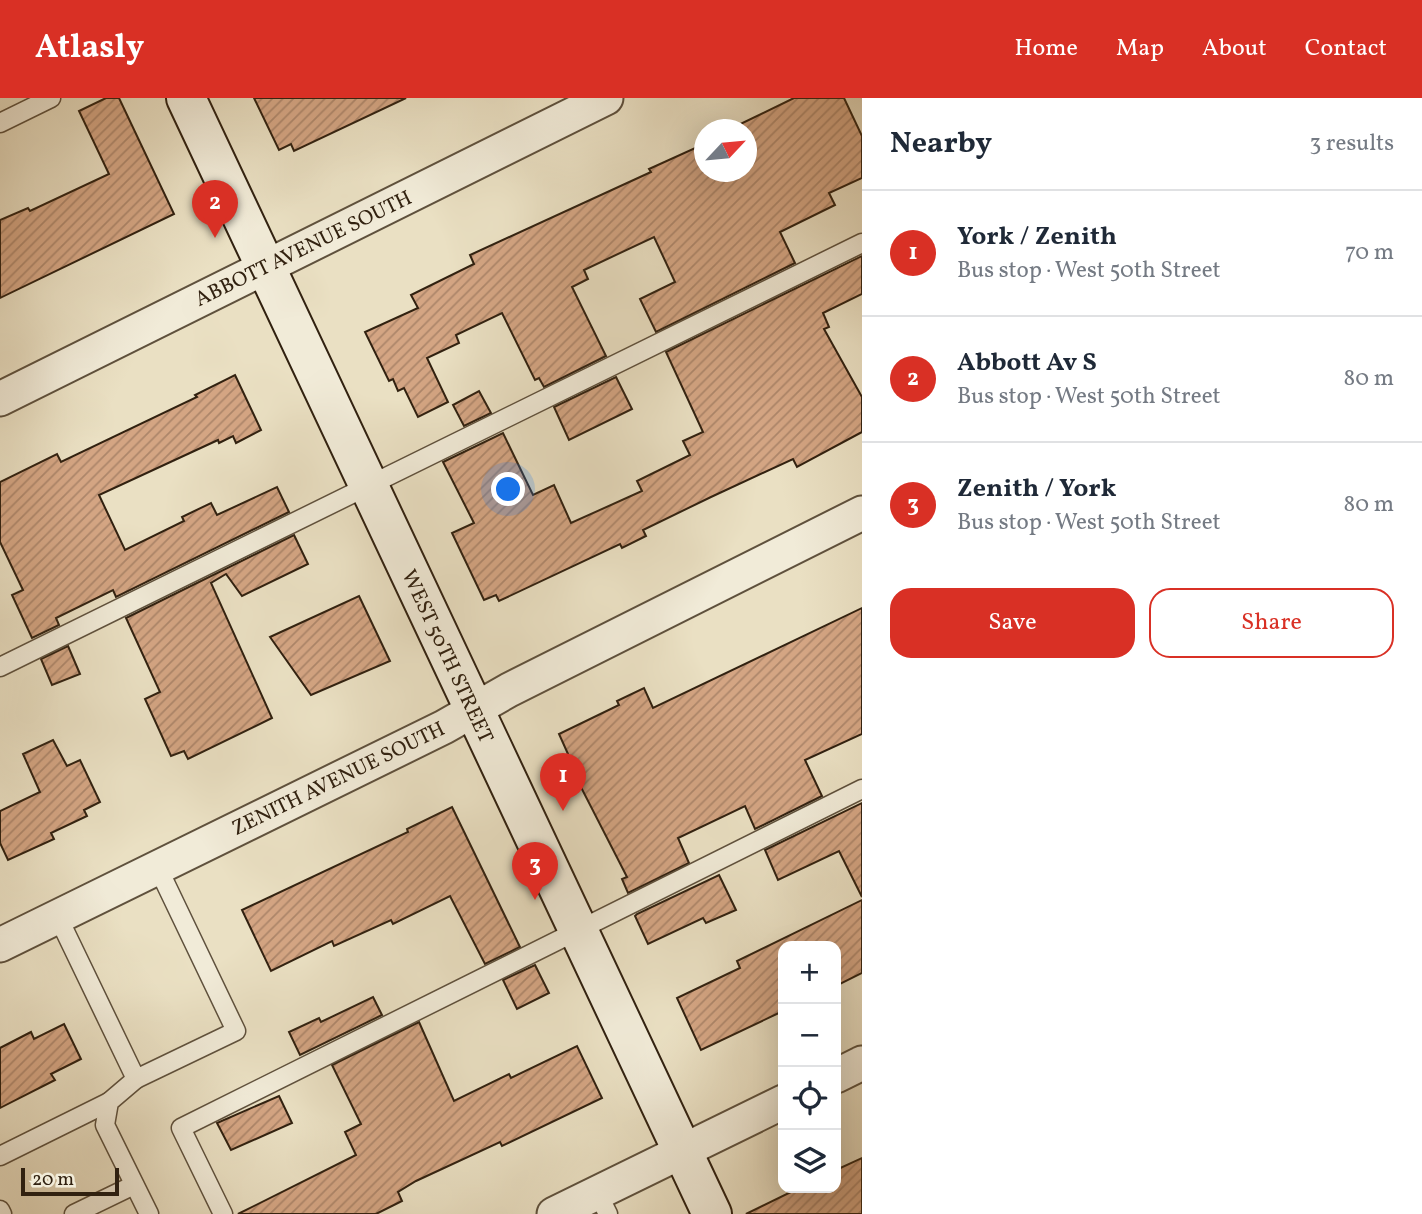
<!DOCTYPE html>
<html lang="en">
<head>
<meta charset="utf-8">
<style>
	body { margin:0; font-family:Vollkorn,serif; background:#f2f2f3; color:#1f2937 }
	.controls { position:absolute; right:21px; bottom:21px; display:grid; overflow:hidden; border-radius:14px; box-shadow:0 7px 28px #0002 }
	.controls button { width:63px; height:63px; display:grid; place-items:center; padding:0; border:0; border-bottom:2px solid #e0e1e3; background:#fff; color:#1f2937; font:35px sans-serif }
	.compass { position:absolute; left:694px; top:21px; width:63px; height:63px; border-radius:50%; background:#fff; box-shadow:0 7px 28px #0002; rotate:64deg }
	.scale { position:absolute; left:21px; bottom:18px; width:98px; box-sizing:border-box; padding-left:7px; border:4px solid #312110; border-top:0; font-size:19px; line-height:24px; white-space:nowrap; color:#312110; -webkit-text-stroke:5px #f1ebd8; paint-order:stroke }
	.you { position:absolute; left:509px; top:392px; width:24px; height:24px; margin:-18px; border:5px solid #fff; border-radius:50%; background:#1a73e8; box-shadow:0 0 0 10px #1a73e833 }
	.badge { display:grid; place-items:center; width:46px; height:46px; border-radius:50%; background:#d93025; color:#fff; font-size:23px; font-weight:700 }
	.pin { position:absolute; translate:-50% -58px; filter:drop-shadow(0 2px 4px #0008) }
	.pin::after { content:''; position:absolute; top:37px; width:24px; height:21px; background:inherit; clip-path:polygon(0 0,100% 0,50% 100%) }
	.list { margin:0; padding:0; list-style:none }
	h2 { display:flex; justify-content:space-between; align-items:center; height:91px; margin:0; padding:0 28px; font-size:30px }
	h2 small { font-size:23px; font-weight:400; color:#747a83 }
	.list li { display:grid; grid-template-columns:46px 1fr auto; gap:21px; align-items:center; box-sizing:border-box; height:126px; padding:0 28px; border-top:2px solid #e0e1e3 }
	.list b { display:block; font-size:26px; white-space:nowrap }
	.list p { margin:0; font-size:23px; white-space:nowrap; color:#747a83 }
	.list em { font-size:23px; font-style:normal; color:#747a83 }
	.actions { display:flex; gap:14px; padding:21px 28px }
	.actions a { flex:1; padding:16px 0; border:2px solid #d93025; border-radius:21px; text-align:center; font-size:24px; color:#d93025 }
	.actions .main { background:#d93025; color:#fff }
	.icon { flex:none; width:38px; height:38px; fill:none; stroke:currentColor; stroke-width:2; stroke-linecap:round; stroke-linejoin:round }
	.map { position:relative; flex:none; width:862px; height:1116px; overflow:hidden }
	header { display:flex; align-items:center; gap:42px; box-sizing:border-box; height:98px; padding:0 35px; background:#d93025; color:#fff }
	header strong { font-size:33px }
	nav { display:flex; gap:38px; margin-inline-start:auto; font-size:24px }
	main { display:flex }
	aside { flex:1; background:#fff }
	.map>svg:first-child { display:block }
	.building { fill:url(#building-hatch); stroke:#312110; stroke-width:2 }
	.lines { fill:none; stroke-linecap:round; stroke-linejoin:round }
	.lane-casing { stroke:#5f513d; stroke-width:21 }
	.street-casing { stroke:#5f513d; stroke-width:37 }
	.secondary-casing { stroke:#312110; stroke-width:42 }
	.lane { stroke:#f1ebd8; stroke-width:18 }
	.street { stroke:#f1ebd8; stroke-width:33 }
	.secondary { stroke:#f1ebd8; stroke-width:38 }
	.labels { text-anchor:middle; stroke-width:6; stroke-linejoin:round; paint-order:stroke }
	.street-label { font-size:21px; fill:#312110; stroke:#f1ebd8 }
</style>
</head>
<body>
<header>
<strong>Atlasly</strong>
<nav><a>Home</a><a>Map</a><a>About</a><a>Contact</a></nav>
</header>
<main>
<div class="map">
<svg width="862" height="1116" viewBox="0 0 862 1116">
	<defs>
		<pattern id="building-hatch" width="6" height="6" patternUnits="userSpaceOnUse" patternTransform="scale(1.75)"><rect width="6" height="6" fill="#d4a583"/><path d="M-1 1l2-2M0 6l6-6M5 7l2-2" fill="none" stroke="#ad866a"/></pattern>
	</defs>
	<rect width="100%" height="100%" fill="#eae0c3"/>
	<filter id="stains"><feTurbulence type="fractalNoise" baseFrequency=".00286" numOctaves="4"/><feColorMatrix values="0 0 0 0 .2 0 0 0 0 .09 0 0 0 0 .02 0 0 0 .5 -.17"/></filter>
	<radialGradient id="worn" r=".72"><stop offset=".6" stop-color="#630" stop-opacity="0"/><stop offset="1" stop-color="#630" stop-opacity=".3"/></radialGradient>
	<g class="building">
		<path d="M 106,0 L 119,0 L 174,116 L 0,200 L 0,122 L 28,110 L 30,113 L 109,76 L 79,13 Z"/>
		<path d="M 254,0 L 406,0 L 294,53 L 291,46 L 279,52 Z"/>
		<path d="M 794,0 L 844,0 L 862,38 L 862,80 L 829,95 L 835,107 L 780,134 L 795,165 L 656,234 L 640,201 L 675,184 L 654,139 L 584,172 L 588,181 L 572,189 L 606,258 L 544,289 L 539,280 L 535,282 L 502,215 L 456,237 L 459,245 L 427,260 L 448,304 L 418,319 L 404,290 L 398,293 L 393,281 L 389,283 L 365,234 L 418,210 L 411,197 L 474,166 L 470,157 L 651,74 L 649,71 L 704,46 L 704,74 L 746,74 L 746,32 L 728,32 Z"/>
		<path d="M 862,158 L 862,196 L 823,215 L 829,229 L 824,231 L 862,299 L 862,334 L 797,369 L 793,361 L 711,399 L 643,432 L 646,438 L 622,450 L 620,446 L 499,503 L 496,497 L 484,502 L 452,435 L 474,425 L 443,364 L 503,335 L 533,397 L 554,387 L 571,425 L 642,393 L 637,383 L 690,357 L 683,343 L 703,334 L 666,254 Z"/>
		<path d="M 235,277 L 261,332 L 236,345 L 233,338 L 219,345 L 218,342 L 99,397 L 125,452 L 184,423 L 182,419 L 211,405 L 217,417 L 277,389 L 289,414 L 116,499 L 113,492 L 56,520 L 59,527 L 32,540 L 12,497 L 23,492 L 0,444 L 0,384 L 57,356 L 61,364 L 197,299 L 195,297 Z"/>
		<path d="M 616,279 L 632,311 L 569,342 L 554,309 Z"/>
		<path d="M 479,293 L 491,315 L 464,328 L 453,307 Z"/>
		<path d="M 294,437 L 308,466 L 242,498 L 226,476 L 211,485 L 272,620 L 188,661 L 184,653 L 171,658 L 145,601 L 160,594 L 126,520 Z"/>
		<path d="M 359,498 L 390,563 L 311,597 L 270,539 Z"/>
		<path d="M 862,510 L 862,636 L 805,662 L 822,698 L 755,731 L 745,708 L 678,740 L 689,765 L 628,795 L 622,781 L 627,779 L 565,658 L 568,656 L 559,636 L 619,607 L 617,603 L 644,590 L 653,610 Z"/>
		<path d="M 68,548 L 80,576 L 52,587 L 41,561 Z"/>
		<path d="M 53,642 L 67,668 L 80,662 L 100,704 L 84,712 L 87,718 L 51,735 L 54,741 L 8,762 L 0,745 L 0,713 L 40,694 L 23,656 Z"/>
		<path d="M 862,705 L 862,799 L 839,753 L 778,782 L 765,752 Z"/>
		<path d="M 452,709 L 520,849 L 485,866 L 450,798 L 393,826 L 391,822 L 334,848 L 332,843 L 271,873 L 242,812 L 408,734 L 407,731 Z"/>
		<path d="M 719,777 L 736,812 L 706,825 L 703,820 L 648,846 L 635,818 L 637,816 Z"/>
		<path d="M 862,802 L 862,875 L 836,888 L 836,848 L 783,848 L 783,913 L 701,952 L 677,900 L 740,870 L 737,863 Z"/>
		<path d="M 535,867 L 549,895 L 517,911 L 503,882 Z"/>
		<path d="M 373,899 L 382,917 L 300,957 L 289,934 L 319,920 L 321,924 Z"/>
		<path d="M 419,924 L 454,1003 L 509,976 L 511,980 L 577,948 L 602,1000 L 502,1048 L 500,1044 L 416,1083 L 398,1094 L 402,1103 L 376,1116 L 238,1116 L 356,1057 L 345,1034 L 361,1026 L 332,967 Z"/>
		<path d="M 64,926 L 81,961 L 51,976 L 55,982 L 0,1010 L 0,950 L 31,934 L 34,941 Z"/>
		<path d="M 279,998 L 292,1025 L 231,1052 L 217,1025 Z"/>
		<path d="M 862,1060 L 862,1116 L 746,1116 L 799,1090 L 836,1090 L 836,1072 Z"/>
	</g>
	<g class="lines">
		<defs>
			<g id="lane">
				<path d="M 0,25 L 51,0"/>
				<path d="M 0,569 L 862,145"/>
				<path d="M 58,819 L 136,981 L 236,933 L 158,770"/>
				<path d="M 136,981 L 109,1004 L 105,1027 L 149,1116"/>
				<path d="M 0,1058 L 109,1004"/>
				<path d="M 597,1094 L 608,1116"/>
				<path d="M 0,1112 L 2,1116"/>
				<path d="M 74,1116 L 134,1087"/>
				<path d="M 223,1116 L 181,1030 L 862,691"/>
			</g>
			<g id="street">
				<path d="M 0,301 L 606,0"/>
				<path d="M 0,847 L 444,629 L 509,592 L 862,415"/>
				<path d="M 836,978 L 862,965"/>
				<path d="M 554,1116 L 783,1004"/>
			</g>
			<path id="secondary" d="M 186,0 L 712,1116"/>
		</defs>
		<use href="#lane" class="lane-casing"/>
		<use href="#street" class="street-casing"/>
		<use href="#secondary" class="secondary-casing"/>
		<use href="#lane" class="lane"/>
		<use href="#street" class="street"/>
		<use href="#secondary" class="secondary"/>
	</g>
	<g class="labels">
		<g class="street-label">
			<text transform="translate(303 150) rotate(-26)" y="7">ABBOTT AVENUE SOUTH</text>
			<text transform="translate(448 558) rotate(65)" y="7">WEST 50TH STREET</text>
			<text transform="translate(338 680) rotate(-26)" y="7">ZENITH AVENUE SOUTH</text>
		</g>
	</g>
	<rect width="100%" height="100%" filter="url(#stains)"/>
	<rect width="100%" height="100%" fill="url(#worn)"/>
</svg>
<div class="controls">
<button>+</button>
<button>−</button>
<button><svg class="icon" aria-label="locate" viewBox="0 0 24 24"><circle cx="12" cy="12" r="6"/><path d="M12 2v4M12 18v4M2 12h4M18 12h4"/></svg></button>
<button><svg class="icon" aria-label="layers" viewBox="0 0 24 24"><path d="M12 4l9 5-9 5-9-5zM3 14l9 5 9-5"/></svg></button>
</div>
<svg class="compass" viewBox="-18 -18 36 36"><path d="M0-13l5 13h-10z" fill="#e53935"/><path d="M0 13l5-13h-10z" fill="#747a83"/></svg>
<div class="scale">20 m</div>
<div class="you"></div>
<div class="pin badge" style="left:563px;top:713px">1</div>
<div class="pin badge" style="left:215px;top:140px">2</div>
<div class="pin badge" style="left:535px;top:802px">3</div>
</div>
<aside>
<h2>Nearby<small>3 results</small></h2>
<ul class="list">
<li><span class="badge">1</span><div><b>York / Zenith</b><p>Bus stop · West 50th Street</p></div><em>70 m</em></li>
<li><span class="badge">2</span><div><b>Abbott Av S</b><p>Bus stop · West 50th Street</p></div><em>80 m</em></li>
<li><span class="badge">3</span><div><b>Zenith / York</b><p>Bus stop · West 50th Street</p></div><em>80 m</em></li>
</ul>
<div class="actions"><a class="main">Save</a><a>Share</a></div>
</aside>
</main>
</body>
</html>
